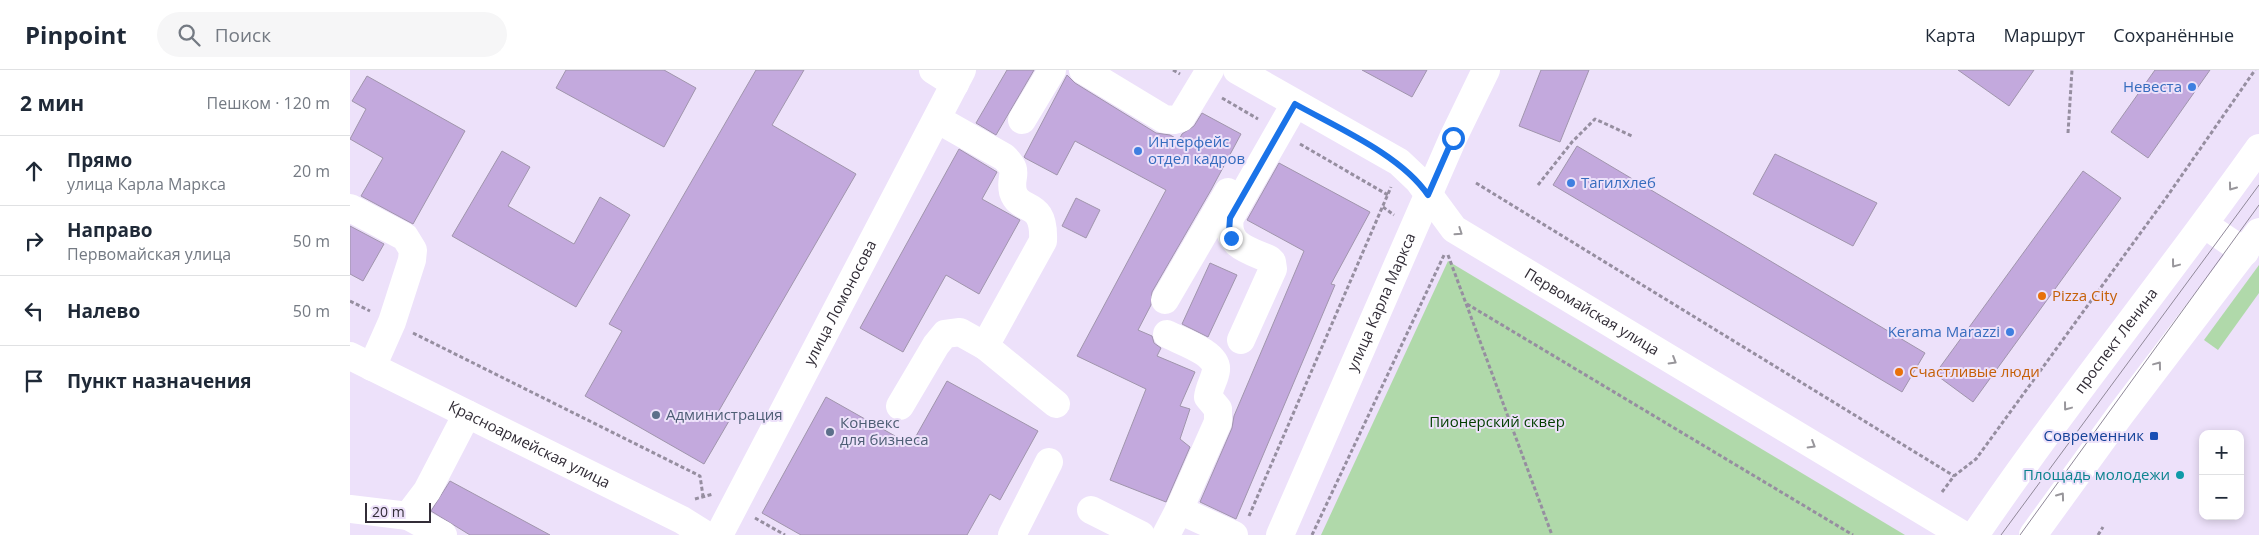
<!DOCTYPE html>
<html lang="ru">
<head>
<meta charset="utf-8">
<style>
	body { margin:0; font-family:"Open Sans",sans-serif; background:#f6f6f7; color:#1f2937 }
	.controls { position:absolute; right:15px; bottom:15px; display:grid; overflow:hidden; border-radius:10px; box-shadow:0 2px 8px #0003 }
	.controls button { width:45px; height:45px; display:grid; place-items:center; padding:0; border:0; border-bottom:1px solid #e0e1e3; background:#fff; color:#1f2937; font:25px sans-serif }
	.scale { position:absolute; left:15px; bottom:12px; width:66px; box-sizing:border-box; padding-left:5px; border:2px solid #322d37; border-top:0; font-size:14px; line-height:18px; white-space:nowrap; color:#322d37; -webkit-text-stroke:4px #ede1fa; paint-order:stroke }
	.stop { position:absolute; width:15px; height:15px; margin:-11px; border:4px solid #1a73e8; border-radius:50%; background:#fff }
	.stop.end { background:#1a73e8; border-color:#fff; box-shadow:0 1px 5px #0008 }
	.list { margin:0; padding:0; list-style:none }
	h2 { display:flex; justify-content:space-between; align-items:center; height:65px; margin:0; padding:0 20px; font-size:21px }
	h2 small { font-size:16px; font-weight:400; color:#747a83 }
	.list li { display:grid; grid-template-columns:32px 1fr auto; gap:15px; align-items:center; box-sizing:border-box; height:70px; padding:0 20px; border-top:1px solid #e0e1e3 }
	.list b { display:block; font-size:19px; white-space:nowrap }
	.list p { margin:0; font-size:16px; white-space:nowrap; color:#747a83 }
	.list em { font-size:16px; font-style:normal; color:#747a83 }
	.icon { flex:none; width:28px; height:28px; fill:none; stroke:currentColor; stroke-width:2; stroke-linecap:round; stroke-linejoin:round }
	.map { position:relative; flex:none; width:1909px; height:465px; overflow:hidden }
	header { display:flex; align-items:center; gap:30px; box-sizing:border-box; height:70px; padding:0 25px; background:#fff; border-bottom:1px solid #e0e1e3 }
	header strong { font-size:24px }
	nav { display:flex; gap:28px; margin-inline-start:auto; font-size:18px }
	.search { width:350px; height:45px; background:#f6f6f7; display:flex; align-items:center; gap:12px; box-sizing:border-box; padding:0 18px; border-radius:28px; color:#747a83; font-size:19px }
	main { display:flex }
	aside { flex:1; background:#fff }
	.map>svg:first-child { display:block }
	.green { fill:#b0d9aa }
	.building { fill:#c3a9dd; stroke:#a095ac }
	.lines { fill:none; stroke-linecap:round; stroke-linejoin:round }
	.path { stroke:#968ea0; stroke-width:3; stroke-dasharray:4 2.5; stroke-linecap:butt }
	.minor { stroke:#fff; stroke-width:28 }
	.major { stroke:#fff; stroke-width:28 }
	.tram { stroke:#908899; stroke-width:1 }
	.oneway { stroke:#98969b }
	.route { stroke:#1a73e8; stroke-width:6 }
	.shop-dot { fill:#3f7fe0; stroke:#ede1fa; stroke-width:2 }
	.food-dot { fill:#e8710a; stroke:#ede1fa; stroke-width:2 }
	.service-dot { fill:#5c6f8a; stroke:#ede1fa; stroke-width:2 }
	.transit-dot { fill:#1a4fb4; stroke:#ede1fa; stroke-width:2 }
	.culture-dot { fill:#0f9aa8; stroke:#ede1fa; stroke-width:2 }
	.labels { text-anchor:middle; stroke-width:4; stroke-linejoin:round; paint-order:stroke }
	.shop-label { font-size:15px; fill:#366cbe; stroke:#ede1fa; text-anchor:end }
	.food-label { font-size:15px; fill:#c56008; stroke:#ede1fa; text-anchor:start }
	.street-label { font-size:15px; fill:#322d37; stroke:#ede1fa }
	.service-label { font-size:15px; fill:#4e5e75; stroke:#ede1fa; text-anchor:start }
	.park-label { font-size:15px; fill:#033f00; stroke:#ede1fa }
	.transit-label { font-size:15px; fill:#164399; stroke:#ede1fa; text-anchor:end }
	.culture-label { font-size:15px; fill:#0d838f; stroke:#ede1fa; text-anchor:end }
</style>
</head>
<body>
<header>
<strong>Pinpoint</strong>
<div class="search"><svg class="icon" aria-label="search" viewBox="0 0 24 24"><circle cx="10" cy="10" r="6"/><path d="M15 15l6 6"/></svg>Поиск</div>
<nav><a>Карта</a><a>Маршрут</a><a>Сохранённые</a></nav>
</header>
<main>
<aside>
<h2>2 мин<small>Пешком · 120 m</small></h2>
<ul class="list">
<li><svg class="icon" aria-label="ahead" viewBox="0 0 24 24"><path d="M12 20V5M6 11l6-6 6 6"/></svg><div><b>Прямо</b><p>улица Карла Маркса</p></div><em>20 m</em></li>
<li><svg class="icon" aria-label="right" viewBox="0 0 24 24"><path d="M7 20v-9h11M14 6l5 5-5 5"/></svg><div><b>Направо</b><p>Первомайская улица</p></div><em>50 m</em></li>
<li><svg class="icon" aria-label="left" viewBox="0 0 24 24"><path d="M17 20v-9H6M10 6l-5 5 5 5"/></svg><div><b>Налево</b></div><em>50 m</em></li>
<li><svg class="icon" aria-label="arrive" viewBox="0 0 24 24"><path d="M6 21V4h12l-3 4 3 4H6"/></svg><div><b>Пункт назначения</b></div></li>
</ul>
</aside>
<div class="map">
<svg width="1909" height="465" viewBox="0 0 1909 465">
	<rect width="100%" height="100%" fill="#ede1fa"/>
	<g class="green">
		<path d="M 1098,191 L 1555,465 L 971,465 Z"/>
		<path d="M 1909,195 L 1909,223 L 1868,280 L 1854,270 Z"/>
	</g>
	<g class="building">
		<path d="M 216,0 L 314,0 L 346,18 L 314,77 L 206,18 Z"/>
		<path d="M 406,0 L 454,0 L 422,55 L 506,104 L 367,344 L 379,351 L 354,394 L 235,326 L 272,261 L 259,254 Z"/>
		<path d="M 657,0 L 684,0 L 646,65 L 626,53 Z"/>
		<path d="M 1012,0 L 1077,0 L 1062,27 Z"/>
		<path d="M 1191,0 L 1239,0 L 1210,72 L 1169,56 Z"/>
		<path d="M 1608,0 L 1684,0 L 1659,36 Z"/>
		<path d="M 1805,0 L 1860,0 L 1798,88 L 1761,62 Z"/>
		<path d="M 717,5 L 725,13 L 806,63 L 820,65 L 829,70 L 832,64 L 844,56 L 852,43 L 891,64 L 861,120 L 802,222 L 801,235 L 788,260 L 802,266 L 804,273 L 811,278 L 807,286 L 845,302 L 830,336 L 840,339 L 830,369 L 840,377 L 816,432 L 760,410 L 796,319 L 727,286 L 816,120 L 725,71 L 707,105 L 675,88 L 674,87 Z"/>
		<path d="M 17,6 L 115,61 L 63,154 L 11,126 L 33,88 L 0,69 L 16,39 L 2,31 Z"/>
		<path d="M 1227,76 L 1575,283 L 1552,322 L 1203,115 Z"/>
		<path d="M 609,79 L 647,102 L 632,129 L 670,150 L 629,224 L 596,205 L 553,282 L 510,258 Z"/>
		<path d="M 152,81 L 180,97 L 158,136 L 224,174 L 250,127 L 280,145 L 226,237 L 102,166 Z"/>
		<path d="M 1425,84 L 1527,133 L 1503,176 L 1403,124 Z"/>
		<path d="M 929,93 L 1020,142 L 981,214 L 985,215 L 886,449 L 850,432 L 882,358 L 884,346 L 954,181 L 897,150 Z"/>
		<path d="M 1733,101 L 1771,128 L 1623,332 L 1585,304 Z"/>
		<path d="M 726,128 L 750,140 L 736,168 L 712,156 Z"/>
		<path d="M 0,156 L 34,174 L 13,211 L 0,204 Z"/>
		<path d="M 860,193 L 887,205 L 858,267 L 832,254 Z"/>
		<path d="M 597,311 L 688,361 L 650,430 L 640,424 L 617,465 L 451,465 L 412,443 L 476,327 L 561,375 Z"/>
		<path d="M 100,411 L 200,465 L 120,465 L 81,441 Z"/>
	</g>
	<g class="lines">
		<g class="path">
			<path d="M 823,0 L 830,4"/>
			<path d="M 872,28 L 908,49"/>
			<path d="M 1718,63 L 1722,0"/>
			<path d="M 950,74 L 1038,125"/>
			<path d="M 1126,113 L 1604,406"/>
			<path d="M 1188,115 L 1222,72 L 1245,49 L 1282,66"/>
			<path d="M 1033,137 L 1044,145"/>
			<path d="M 1098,185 L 1202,465"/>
			<path d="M 0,231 L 20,241"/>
			<path d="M 1117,234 L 1503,465"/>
			<path d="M 63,263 L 350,406 L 353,426"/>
			<path d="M 1592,422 L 1604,406 L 1626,389 L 1816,128 L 1905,0"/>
			<path d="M 345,429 L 363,424"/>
			<path d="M 899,446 L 1041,117"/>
			<path d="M 405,448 L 435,465"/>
			<path d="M 962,465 L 1095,183"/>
			<path d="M 1748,465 L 1753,457"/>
		</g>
		<g class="minor">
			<path d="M 583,0 L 605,14"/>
			<path d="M 733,0 L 814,49 L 824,50 L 831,48 L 860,0"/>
			<path id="s1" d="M 887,0 L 1049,92 L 1068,110 L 1104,159 L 1613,465"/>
			<path d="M 672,50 L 702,0"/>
			<path d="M 0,138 L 55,167 L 63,180 L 62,190 L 42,252 L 22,297"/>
			<path d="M 1855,155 L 1895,182"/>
			<path d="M 815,230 L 878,122"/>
			<path d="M 817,264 C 830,271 868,283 866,300 C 865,309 859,317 858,327 L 868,339 L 868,352 L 829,440 L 884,465"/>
			<path d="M 891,270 L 923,199 L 922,192 L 919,189 C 898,180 875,175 880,148 L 945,34"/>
			<path d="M 635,276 L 706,334"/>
			<path id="s2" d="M 0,286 L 332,450 L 356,465"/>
			<path d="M 550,336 L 586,275 L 595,264 L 610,262 L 635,276 L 693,171 C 695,128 670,144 663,122 C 659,105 671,103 654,87 L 587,49"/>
			<path d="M 0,439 L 58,446 L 77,421 L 117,344"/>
			<path d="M 741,440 L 791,465"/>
			<path d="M 58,446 L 93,465"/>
			<path id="s3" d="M 369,465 L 612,0"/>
			<path d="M 662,465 L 699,392"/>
			<path d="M 816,465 L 829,440"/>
			<path id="s4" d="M 930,465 L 1103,68 L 1136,0"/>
		</g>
		<g class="major">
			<path id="s5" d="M 1625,465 C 1715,333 1816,209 1909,78"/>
			<path d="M 1683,465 L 1770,345 L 1909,162"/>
		</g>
		<g class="tram">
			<path d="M 1651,465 L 1909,115"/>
			<path d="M 1670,465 L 1909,135"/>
		</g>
	</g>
	<defs><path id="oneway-chevron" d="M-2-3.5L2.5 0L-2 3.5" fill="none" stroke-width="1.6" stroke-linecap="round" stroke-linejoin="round" transform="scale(1.25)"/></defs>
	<g class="oneway">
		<use href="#oneway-chevron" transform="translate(1882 117) rotate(126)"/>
		<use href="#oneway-chevron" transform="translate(1109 162) rotate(34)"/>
		<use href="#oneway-chevron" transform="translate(1825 194) rotate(127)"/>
		<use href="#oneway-chevron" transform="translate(1323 291) rotate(31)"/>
		<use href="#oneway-chevron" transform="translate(1808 295) rotate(-53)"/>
		<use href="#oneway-chevron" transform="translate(1717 337) rotate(127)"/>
		<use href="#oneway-chevron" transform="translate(1462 375) rotate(31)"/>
		<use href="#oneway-chevron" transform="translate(1711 426) rotate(-54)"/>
	</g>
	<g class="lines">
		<path class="route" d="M 881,168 L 879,162 L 880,148 L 945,34 C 988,58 1051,85 1078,125 L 1103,68"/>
	</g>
	<g class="shop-dot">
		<circle cx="1842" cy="17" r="5"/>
		<circle cx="788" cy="81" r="5"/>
		<circle cx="1221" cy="113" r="5"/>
		<circle cx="1660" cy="262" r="5"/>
	</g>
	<g class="food-dot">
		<circle cx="1692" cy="226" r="5"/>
		<circle cx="1549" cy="302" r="5"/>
	</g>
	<g class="service-dot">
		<circle cx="306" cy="345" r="5"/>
		<circle cx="480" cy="362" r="5"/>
	</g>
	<rect class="transit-dot" x="1799" y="361" width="10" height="10" rx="2.5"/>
	<circle class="culture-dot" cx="1830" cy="405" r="5"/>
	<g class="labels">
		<g class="shop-label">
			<text x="1832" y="22">Невеста</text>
			<text x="798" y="77" text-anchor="start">Интерфейс<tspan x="798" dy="17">отдел кадров</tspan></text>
			<text x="1231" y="118" text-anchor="start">Тагилхлеб</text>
			<text x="1650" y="267">Kerama Marazzi</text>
		</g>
		<g class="food-label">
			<text x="1702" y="231">Pizza City</text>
			<text x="1559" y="307">Счастливые люди</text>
		</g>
		<g class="street-label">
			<text dy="5" stroke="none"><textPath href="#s4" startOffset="254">улица Карла Маркса</textPath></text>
			<text dy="5" stroke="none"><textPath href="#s3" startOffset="262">улица Ломоносова</textPath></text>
			<text dy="5" stroke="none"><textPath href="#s1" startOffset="434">Первомайская улица</textPath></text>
			<text dy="5" stroke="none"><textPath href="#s5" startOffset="240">проспект Ленина</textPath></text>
			<text dy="5" stroke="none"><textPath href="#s2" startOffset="200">Красноармейская улица</textPath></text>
		</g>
		<g class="service-label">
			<text x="316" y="350">Администрация</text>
			<text x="490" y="358">Конвекс<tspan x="490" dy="17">для бизнеса</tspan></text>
		</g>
		<g class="park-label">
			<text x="1147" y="357">Пионерский сквер</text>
		</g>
		<g class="transit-label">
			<text x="1794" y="371">Современник</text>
		</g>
		<g class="culture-label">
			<text x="1820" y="410">Площадь молодежи</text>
		</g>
	</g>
</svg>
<div class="controls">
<button>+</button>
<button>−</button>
</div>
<div class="scale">20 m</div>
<div class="stop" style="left:1103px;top:68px"></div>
<div class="stop end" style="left:881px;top:168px"></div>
</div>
</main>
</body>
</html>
